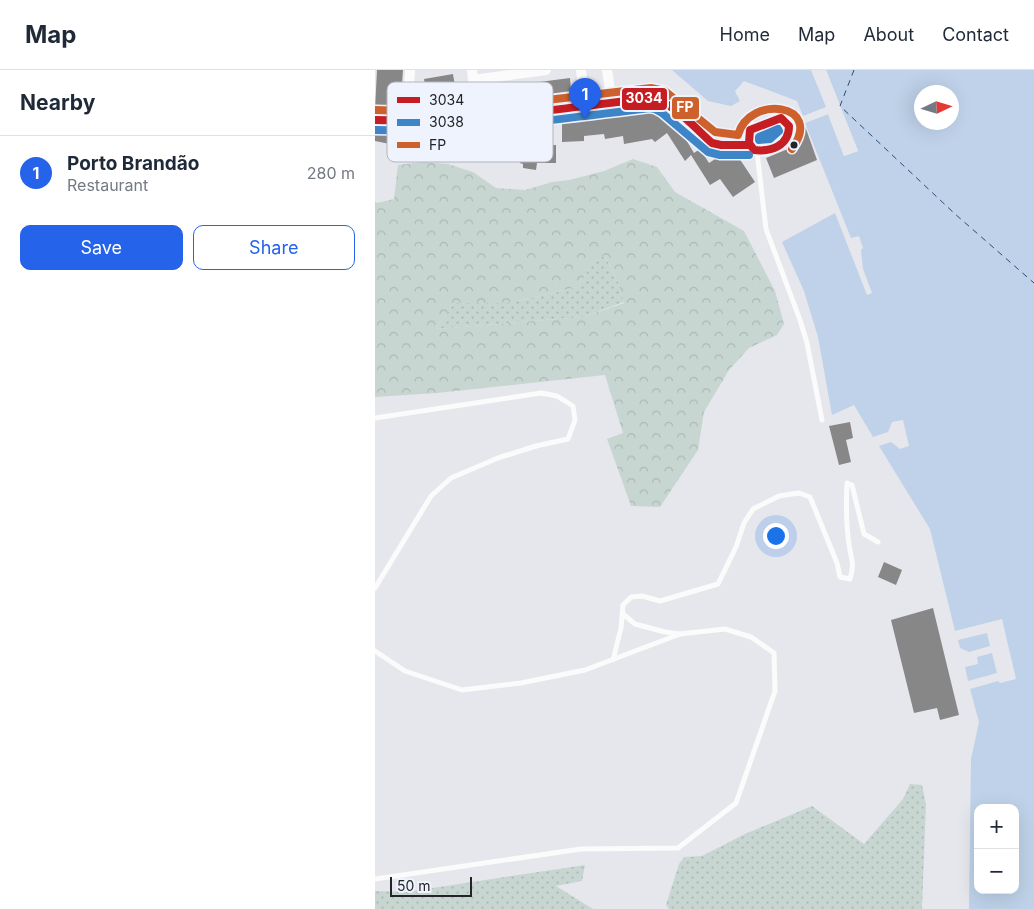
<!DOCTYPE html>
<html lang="en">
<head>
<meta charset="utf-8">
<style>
	body { margin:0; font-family:Inter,sans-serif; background:#f2f2f3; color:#1f2937 }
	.controls { position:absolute; right:15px; bottom:15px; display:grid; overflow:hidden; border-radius:10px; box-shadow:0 5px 20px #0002 }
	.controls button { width:45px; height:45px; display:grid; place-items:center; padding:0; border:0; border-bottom:1px solid #e0e1e3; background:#fff; color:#1f2937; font:25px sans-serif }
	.compass { position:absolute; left:539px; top:15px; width:45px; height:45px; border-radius:50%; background:#fff; box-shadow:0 5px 20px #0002; rotate:86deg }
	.scale { position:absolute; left:15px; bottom:12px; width:82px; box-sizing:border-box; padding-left:5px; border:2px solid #222427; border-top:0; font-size:14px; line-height:18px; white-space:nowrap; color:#222427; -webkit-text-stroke:4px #eff3fd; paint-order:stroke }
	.you { position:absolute; left:400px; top:465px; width:18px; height:18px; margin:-12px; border:4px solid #fff; border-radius:50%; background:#1a73e8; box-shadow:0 0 0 8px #1a73e833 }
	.badge { display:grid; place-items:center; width:32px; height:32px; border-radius:50%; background:#2563eb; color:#fff; font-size:16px; font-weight:700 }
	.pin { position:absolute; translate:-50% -41px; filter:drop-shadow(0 1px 2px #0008) }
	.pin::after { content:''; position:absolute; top:26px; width:18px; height:15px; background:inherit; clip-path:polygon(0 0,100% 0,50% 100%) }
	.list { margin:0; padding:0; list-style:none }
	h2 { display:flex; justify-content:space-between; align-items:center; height:65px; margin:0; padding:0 20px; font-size:21px }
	h2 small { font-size:16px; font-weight:400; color:#747a83 }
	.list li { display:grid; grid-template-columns:32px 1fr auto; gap:15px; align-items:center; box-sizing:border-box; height:75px; padding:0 20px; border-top:1px solid #e0e1e3 }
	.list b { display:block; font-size:19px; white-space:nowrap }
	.list p { margin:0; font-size:16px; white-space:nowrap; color:#747a83 }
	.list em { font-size:16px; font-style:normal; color:#747a83 }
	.actions { display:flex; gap:10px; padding:15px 20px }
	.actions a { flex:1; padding:11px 0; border:1px solid #2563eb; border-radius:10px; text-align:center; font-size:18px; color:#2563eb }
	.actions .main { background:#2563eb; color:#fff }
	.map { position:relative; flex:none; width:659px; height:839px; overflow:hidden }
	header { display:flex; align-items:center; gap:30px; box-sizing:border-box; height:70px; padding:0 25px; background:#fff; border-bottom:1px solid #e0e1e3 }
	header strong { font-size:24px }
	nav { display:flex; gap:28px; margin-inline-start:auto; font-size:18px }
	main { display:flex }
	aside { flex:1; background:#fff }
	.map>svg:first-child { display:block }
	.green { fill:url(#green-dots) }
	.forest { fill:url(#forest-crowns); fill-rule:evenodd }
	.water { fill:#bfd2e9; fill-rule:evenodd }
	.pier { fill:#e6e7ec }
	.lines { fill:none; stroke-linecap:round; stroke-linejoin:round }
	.ferry { stroke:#274d76; stroke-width:1; stroke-dasharray:6 5; stroke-linecap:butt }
	.building { fill:#888788 }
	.service { stroke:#fbfbfc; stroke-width:5 }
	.pedestrian { stroke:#fbfbfc; stroke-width:8 }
	.minor { stroke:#fbfbfc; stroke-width:10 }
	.bus-1-casing { stroke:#eff3fd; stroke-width:11 }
	.bus-2-casing { stroke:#eff3fd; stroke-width:11 }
	.bus-3-casing { stroke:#eff3fd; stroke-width:11 }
	.bus-1 { stroke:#c61d23; stroke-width:8 }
	.bus-2 { stroke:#3d85c6; stroke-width:8 }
	.bus-3 { stroke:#ce612b; stroke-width:8 }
	.bus-dot { fill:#222427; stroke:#eff3fd; stroke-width:2 }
	.key { fill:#eff3fd; stroke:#b2b5bd; stroke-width:1 }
	.key-label { font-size:14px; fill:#222427 }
	.line-badge { stroke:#eff3fd; stroke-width:2 }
	.badge-label { font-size:14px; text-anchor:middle; font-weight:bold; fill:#fff }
</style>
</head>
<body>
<header>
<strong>Map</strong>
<nav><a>Home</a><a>Map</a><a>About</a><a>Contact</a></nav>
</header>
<main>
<aside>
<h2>Nearby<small></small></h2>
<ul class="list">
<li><span class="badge">1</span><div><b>Porto Brandão</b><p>Restaurant</p></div><em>280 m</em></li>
</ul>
<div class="actions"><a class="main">Save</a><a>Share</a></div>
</aside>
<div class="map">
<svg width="659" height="839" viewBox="0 0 659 839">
	<defs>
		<pattern id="green-dots" width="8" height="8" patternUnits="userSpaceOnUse" patternTransform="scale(1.25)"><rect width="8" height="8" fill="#c8d6d2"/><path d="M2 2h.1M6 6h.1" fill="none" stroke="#acb8b4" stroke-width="1.8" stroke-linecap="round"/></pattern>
		<pattern id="forest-crowns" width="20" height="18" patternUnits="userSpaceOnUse" patternTransform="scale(1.25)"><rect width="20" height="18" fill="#c8d6d2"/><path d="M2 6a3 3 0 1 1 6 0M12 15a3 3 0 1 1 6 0" fill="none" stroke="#acb8b4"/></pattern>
	</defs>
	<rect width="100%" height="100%" fill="#e6e7ec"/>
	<g class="green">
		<path d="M 229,185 L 242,209 L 249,232 L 208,247 L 61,259 L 79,233 L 134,233 L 202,217 L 216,195 Z"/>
		<path d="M 535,714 L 547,715 L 551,734 L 547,839 L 294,839 L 291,835 L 304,794 L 309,787 L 327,786 L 370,764 L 437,736 L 489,774 L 528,729 Z"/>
		<path d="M 210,795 L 207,811 L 181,816 L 218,839 L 0,839 L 0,821 L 31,822 Z"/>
	</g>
	<path class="forest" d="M 258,89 L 282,97 L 300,122 L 369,161 L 400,221 L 409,254 L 402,265 L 374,278 L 354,300 L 329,342 L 323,380 L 285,437 L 256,436 L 232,369 L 248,363 L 230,305 L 62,323 L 0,327 L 0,131 L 2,133 L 19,129 L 23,95 L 48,92 L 73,94 L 98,102 L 121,118 L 150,120 L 177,112 L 194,110 L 229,101 ZM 229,185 L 242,209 L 249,233 L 208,247 L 61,259 L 79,233 L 134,233 L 202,217 L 216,195 Z"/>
	<g class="water">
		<path d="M 297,0 L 436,0 L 451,37 L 428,46 L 422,31 L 369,11 L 360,21 L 365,31 L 356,36 L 333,31 Z"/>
		<path d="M 451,0 L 659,0 L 659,839 L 594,839 L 596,689 L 604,652 L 595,619 L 623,611 L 625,613 L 641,609 L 627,549 L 580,561 L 555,459 L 504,376 L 516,372 L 525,379 L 534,376 L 528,350 L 517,352 L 513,362 L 498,367 L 479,335 L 457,345 L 443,267 L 429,221 L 407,172 L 460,143 L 492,225 L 497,223 L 488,199 L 486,180 L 488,178 L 484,166 L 476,168 L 430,53 L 453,44 L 469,86 L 483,81 ZM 546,22 L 576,22 L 576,52 L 546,52 ZM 603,738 L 640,738 L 640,820 L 603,820 Z"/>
		<path d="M 612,563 L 615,576 L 594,582 L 585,578 L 583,570 Z"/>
		<path d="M 617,583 L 622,603 L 593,611 L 590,597 L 603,594 L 602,587 Z"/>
	</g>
	<path class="pier" d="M 449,0 L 451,0 L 483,81 L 469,86 L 453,44 L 430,53 L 430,51 L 454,42 L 471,83 L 479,79 Z"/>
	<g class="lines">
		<path class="ferry" d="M 479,0 L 465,36 L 580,144 L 659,213"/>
	</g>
	<g class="building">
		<path d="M 2,0 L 28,0 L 25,43 L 0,40 Z"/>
		<path d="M 78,4 L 80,16 L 60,19 L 61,28 L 52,30 L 49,9 Z"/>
		<path d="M 195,8 L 196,21 L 111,32 L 109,19 Z"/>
		<path d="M 282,36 L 298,48 L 319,83 L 325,79 L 334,93 L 351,82 L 360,82 L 380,112 L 358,127 L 345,109 L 335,115 L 316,85 L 310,91 L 292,63 L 280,72 L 277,69 L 249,74 L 248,66 L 230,69 L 229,64 L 209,66 L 209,71 L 187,72 L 187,50 Z"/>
		<path d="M 168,48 L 165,75 L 181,75 L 181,93 L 162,93 L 161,100 L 148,98 L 148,94 L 145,93 L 148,77 L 105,78 L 106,84 L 91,86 L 90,77 L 72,79 L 72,81 L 30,80 L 30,77 L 0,71 L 0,61 L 31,67 L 31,66 L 55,67 L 89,63 L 89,59 L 109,57 L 143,55 L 143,58 Z"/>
		<path d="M 429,53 L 442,90 L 399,108 L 391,88 L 420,76 Z"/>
		<path d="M 475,352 L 478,368 L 471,370 L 476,392 L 464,395 L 454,356 Z"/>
		<path d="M 509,492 L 527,500 L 521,515 L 503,507 Z"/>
		<path d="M 558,538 L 584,645 L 565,650 L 562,638 L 539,643 L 516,550 Z"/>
	</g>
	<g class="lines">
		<g class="service">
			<path d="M 372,45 L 379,57"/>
			<path d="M 382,82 L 391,159 L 425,250 L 432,273 L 447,350"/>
			<path d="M 0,348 L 166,323 L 182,326 L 198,336 L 200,350 L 193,369 L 161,376 L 123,388 L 76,408 L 56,426 L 0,518"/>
			<path d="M 247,543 L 260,554 L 290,562 L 305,564"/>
			<path d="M 0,581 L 30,601 L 87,620 L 146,613 L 210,600 L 305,564 L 350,559 L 376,567 L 399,583 L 400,621 L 361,733 L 303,778 L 206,779 L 0,809"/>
			<path d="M 238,590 L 246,558 L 248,535 L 256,527 L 267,526 L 285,531 L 343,514 L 361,477 L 369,453 L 378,439 L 404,426 L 424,423 L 435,427 L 462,493 L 465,507 L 475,509 C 480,493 476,490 474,474 C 471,454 471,434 472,413 L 477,415 L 489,464 L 503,472"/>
		</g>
		<path class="pedestrian" d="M 98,10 L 103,50"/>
		<g class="minor">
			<path d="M 97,0 L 98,10 L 171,0"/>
			<path d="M 206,0 L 210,36"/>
			<path d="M 232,0 L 237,33"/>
			<path d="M 406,48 C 442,68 361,105 375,60 L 400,49 Z"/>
			<path d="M 0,50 C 93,56 183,38 275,28 L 284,29 L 293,35 L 337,73 L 346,75 L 374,75"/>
			<path d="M 32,52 L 35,0"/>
		</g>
		<defs>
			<g id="bus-1">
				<path d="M 406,48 L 414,56 C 414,76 396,82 379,80 L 374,73 L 375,60 Z"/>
				<path d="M 0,50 C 93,53 183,39 275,28 C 296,30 321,59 337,73 L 346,75 L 374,75"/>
			</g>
			<g id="bus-2">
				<path d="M 403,59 L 404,61 L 395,69 L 384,70 L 384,67 Z"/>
				<path d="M 0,60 C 93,63 183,49 275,38 L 280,39 L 287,43 L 333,82 L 345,85 L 374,85"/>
			</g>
			<path id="bus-3" d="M 0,40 L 35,41 L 103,38 L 276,18 L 290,21 L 340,62 L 363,65 C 374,24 450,33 417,79"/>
		</defs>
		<use href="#bus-1" class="bus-1-casing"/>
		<use href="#bus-2" class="bus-2-casing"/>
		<use href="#bus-3" class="bus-3-casing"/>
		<use href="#bus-1" class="bus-1"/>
		<use href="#bus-2" class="bus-2"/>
		<use href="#bus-3" class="bus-3"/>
	</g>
	<circle class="bus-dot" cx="419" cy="75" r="4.5"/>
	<rect x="12" y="12" width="166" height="80" rx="8" class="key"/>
	<rect x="22" y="27" width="23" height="6" fill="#c61d23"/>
	<rect x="22" y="49" width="23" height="7" fill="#3d85c6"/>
	<rect x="22" y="72" width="23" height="6" fill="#ce612b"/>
	<g class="key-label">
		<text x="54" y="35">3034</text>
		<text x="54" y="57">3038</text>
		<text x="54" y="80">FP</text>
	</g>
	<g class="line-badge">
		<rect x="246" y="17" width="47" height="24" rx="5" fill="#c61d23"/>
		<rect x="296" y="26" width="29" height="24" rx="5" fill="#ce612b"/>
	</g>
	<g class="badge-label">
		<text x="269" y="33">3034</text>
		<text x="310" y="42">FP</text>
	</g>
</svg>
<div class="controls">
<button>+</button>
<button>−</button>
</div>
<svg class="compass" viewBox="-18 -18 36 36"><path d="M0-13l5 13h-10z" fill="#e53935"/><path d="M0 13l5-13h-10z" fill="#747a83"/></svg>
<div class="scale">50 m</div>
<div class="you"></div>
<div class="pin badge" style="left:210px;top:49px">1</div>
</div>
</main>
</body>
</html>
